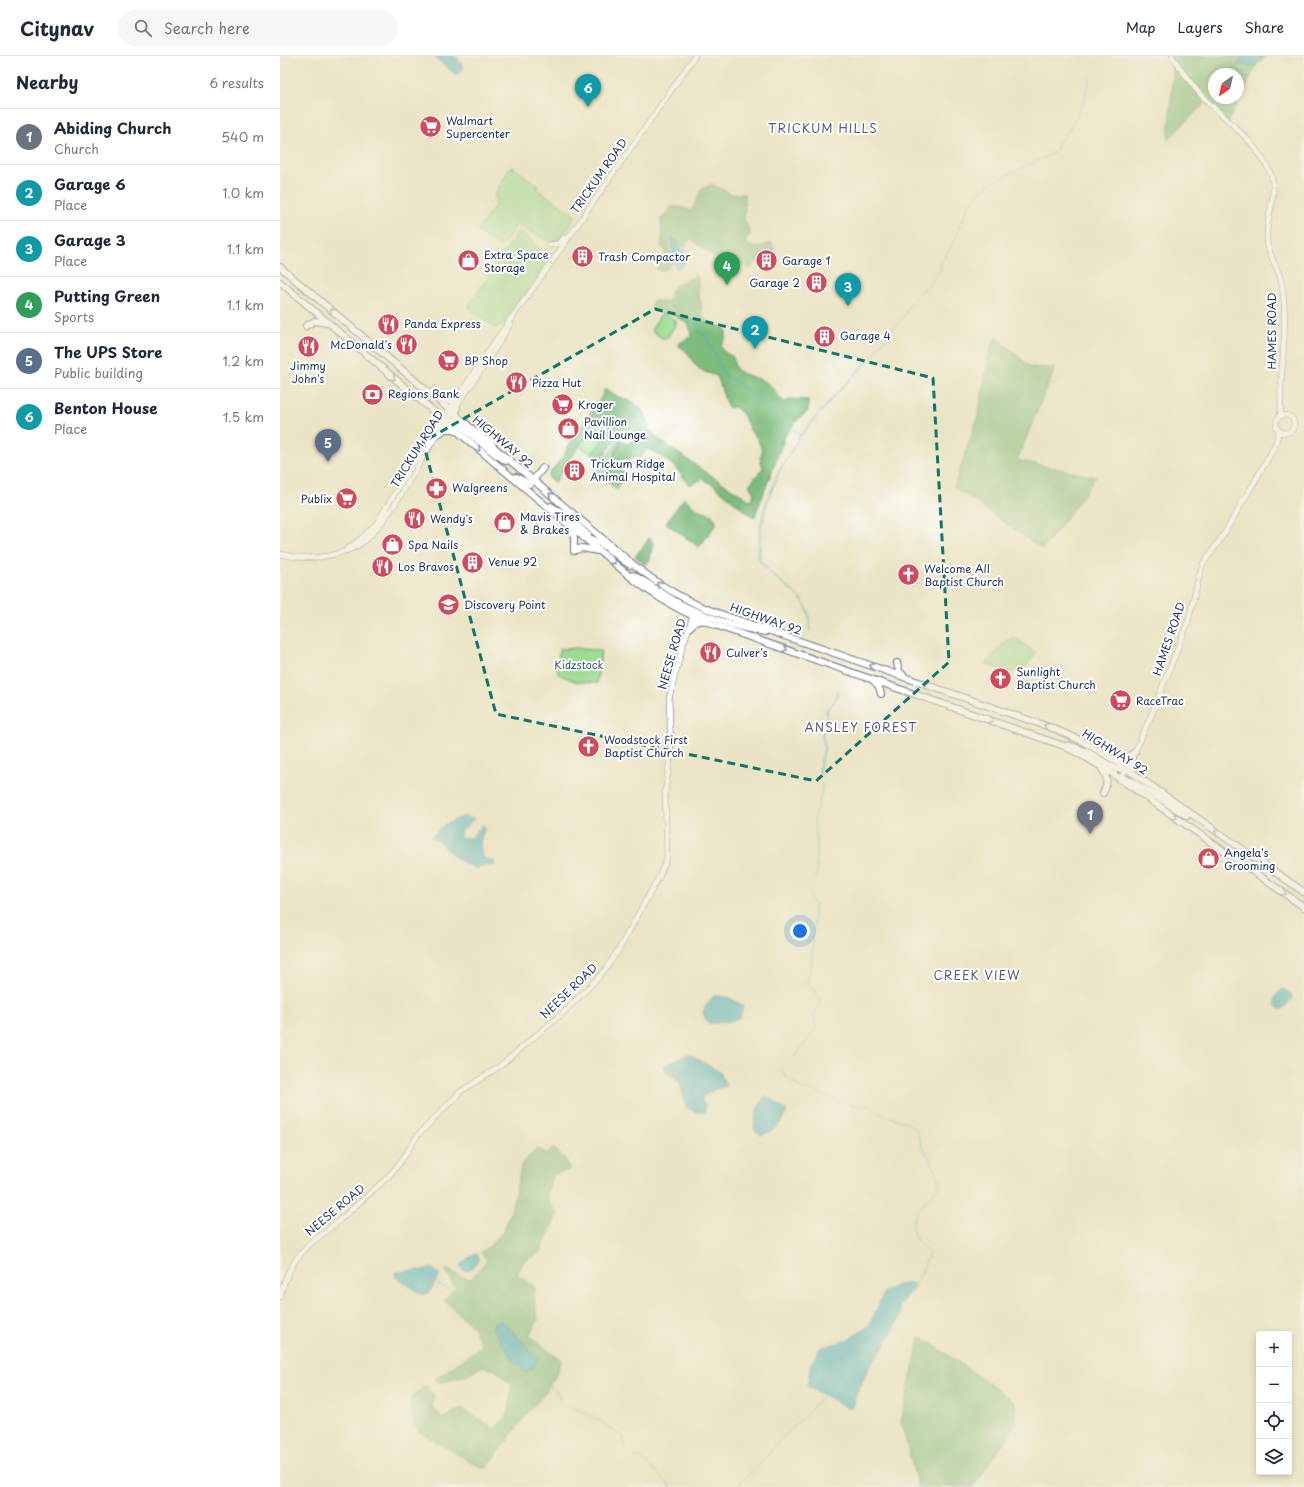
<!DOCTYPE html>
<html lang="en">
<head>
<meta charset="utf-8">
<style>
	body { margin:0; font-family:"Playpen Sans",sans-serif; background:#f6f6f7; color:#1f2937 }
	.controls { position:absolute; right:12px; bottom:12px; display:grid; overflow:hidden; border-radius:4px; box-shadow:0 2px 6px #0003 }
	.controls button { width:36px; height:36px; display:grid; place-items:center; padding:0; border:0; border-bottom:1px solid #e0e1e3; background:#fff; color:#1f2937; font:20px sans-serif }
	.compass { position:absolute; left:928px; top:12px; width:36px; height:36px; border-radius:50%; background:#fff; box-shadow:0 2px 6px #0003; rotate:214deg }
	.you { position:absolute; left:520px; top:875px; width:14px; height:14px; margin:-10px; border:3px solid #fff; border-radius:50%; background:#1a73e8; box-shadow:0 0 0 6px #1a73e833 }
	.badge { display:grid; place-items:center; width:26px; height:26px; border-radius:50%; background:#d1495b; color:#fff; font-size:13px; font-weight:700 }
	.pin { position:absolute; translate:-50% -33px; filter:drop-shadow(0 1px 2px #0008) }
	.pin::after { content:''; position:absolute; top:21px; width:14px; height:12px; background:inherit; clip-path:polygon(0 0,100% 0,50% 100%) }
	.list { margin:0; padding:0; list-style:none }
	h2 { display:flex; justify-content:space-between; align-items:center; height:52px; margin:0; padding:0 16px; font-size:17px }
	h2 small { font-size:13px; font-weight:400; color:#747a83 }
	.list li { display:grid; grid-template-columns:26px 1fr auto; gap:12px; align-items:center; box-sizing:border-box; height:56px; padding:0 16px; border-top:1px solid #e0e1e3 }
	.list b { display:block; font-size:15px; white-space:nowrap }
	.list p { margin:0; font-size:13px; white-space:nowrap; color:#747a83 }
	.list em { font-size:13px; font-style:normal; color:#747a83 }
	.icon { flex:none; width:22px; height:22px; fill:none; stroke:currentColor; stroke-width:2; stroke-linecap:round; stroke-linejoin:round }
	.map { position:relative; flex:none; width:1024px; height:1431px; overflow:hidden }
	header { display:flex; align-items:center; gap:24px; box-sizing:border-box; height:56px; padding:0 20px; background:#fff; border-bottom:1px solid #e0e1e3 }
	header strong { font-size:19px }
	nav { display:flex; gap:22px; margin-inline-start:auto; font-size:14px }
	.search { width:280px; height:36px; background:#f6f6f7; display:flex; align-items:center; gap:10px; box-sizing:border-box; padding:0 14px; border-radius:22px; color:#747a83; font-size:15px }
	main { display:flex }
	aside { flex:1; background:#fff }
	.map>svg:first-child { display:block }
	.green { fill:#9ddc92; stroke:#5c8678 }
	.forest { fill:#7ebc7c; stroke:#4c766d; fill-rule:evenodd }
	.water { fill:#43aec2; stroke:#2f6e90 }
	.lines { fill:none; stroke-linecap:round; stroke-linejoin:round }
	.stream { stroke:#43aec2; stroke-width:1 }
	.tertiary-casing { stroke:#646e82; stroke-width:6 }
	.primary-casing { stroke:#646e82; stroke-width:8 }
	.tertiary { stroke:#fff; stroke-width:5 }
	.primary { stroke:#fff; stroke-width:6 }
	.oneway { stroke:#8d97ae }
	.marked { fill:none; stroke:#0f766e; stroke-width:3; stroke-dasharray:8 5; stroke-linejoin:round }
	.labels { text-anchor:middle; stroke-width:4; stroke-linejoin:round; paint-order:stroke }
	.poi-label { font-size:11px; fill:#1b2f5e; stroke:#fff; text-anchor:start }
	.street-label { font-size:11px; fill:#1b2f5e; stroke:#fff }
	.park-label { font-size:11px; fill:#3c5a6b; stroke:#fff }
	.neighbourhood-label { font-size:12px; letter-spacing:1px; fill:#5d567a; stroke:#fff }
</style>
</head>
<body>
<header>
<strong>Citynav</strong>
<div class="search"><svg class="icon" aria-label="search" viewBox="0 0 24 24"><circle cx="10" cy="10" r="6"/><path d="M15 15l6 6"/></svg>Search here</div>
<nav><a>Map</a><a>Layers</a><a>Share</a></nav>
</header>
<main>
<aside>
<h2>Nearby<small>6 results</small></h2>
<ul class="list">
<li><span class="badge" style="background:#6b7280">1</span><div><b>Abiding Church</b><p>Church</p></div><em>540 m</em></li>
<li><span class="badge" style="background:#0f9aa8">2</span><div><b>Garage 6</b><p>Place</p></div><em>1.0 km</em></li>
<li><span class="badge" style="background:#0f9aa8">3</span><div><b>Garage 3</b><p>Place</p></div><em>1.1 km</em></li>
<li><span class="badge" style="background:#2e9e5b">4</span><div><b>Putting Green</b><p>Sports</p></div><em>1.1 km</em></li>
<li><span class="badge" style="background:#5c6f8a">5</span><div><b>The UPS Store</b><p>Public building</p></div><em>1.2 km</em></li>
<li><span class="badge" style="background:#0f9aa8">6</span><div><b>Benton House</b><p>Place</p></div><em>1.5 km</em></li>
</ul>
</aside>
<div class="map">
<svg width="1024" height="1431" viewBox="0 0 1024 1431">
	<rect width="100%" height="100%" fill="#fff"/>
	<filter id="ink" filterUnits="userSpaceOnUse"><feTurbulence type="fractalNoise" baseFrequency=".025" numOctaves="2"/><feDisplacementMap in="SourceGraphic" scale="8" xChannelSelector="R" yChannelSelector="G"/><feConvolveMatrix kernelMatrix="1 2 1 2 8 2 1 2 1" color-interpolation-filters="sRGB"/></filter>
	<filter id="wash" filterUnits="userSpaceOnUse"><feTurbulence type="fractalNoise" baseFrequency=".012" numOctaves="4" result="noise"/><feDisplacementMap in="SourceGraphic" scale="16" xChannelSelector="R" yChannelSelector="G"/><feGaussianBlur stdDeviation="0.9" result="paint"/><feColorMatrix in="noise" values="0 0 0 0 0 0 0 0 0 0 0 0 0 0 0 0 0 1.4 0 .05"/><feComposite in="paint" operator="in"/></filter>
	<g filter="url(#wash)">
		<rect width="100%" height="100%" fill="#ebe4c4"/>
		<g class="green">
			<path d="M 231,110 L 258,129 L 257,133 L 296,160 L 282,181 L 272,187 L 249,175 L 237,168 L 221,191 L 197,175 L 216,148 L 215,138 Z"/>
			<path d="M 241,176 L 266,199 L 262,213 L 242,243 L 236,249 L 221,270 L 216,272 L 190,254 L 189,249 L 237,177 Z"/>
			<path d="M 382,257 L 384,257 L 396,265 L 396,268 L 386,283 L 384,283 L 372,275 L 372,272 Z"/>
			<path d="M 319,363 L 332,372 L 312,398 L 299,390 Z"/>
			<path d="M 340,383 L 341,384 L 332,403 L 332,411 L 329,417 L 322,421 L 317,415 Z"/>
			<path d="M 730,583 L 737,583 L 756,597 L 740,618 L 734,613 L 731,617 L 706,608 L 722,589 Z"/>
			<path d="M 297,592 L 321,595 L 317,627 L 297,626 L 278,618 L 279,593 Z"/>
		</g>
		<g class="forest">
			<path d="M 887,0 L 981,0 L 948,66 L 926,46 L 888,84 L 893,15 ZM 934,18 L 958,18 L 958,42 L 934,42 Z"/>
			<path d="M 432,128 L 451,138 L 465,138 L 464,162 L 470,177 L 465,187 L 475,192 L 492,187 L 495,196 L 476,205 L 470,213 C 455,203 452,198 434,201 L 410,182 L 406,192 L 394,183 L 391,182 C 386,189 390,199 392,207 L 387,213 L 381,215 L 376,213 L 385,200 L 385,195 L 382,191 L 381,163 L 391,151 L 400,151 L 412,155 L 421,134 Z"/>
			<path d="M 416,219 L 418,222 L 418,238 L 421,247 L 422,259 L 428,266 L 446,273 L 446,281 L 441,290 L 444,296 L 453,301 C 454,305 454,310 456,313 C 462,320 480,321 488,328 C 495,333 498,342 505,346 L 510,343 L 528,344 L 528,355 L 519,362 L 506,378 L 474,462 L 435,430 L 423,423 L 409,429 C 396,409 387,404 367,392 L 361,401 L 342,403 L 344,416 L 337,434 L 322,421 L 329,417 L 332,411 L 332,403 L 341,384 L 348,389 L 355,379 L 345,372 L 320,404 L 312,398 L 332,372 L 319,363 L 291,401 L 275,426 L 270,423 L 268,419 L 282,402 L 299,373 L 320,344 L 325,333 L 339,341 L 351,345 L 360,351 L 368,364 L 369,373 L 378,383 L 421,413 L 471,445 L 474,437 L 469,429 L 483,412 L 480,402 L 482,398 L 481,391 L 477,382 L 471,376 L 463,358 L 455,351 L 449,352 C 443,343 442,331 437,320 L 425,316 L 417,311 L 406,295 L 398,289 L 403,285 L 411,281 C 411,279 412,276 411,274 C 408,264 384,253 374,254 L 371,250 L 373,244 L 385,246 L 388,245 L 392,233 L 395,230 Z"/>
			<path d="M 717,281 L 750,311 L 775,312 L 737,404 L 816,421 L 775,478 L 762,493 L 674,431 L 698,360 L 711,290 Z"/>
			<path d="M 404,442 C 408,445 412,450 417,453 C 425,457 436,457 436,468 L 419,491 L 386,467 Z"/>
			<path d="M 369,482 L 373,486 L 370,503 L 366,509 L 355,500 L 364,490 Z"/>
			<path d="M 257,1092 L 267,1098 L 273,1092 L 286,1104 L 290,1114 L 274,1118 L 266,1138 L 270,1148 L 278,1157 L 260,1196 L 243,1206 L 237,1218 L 255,1231 L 254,1242 L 258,1264 L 249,1280 L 281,1304 L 275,1321 L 261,1342 L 248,1356 L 206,1413 L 191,1406 L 137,1374 L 130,1353 L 131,1342 L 146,1329 L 154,1340 L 152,1351 L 163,1363 L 181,1352 L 215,1373 L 228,1359 L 232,1329 L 215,1314 L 202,1310 L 188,1319 L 159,1327 L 154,1324 L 202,1290 L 194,1272 L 164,1244 L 175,1232 L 166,1213 L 182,1221 L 191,1223 L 207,1204 L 201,1196 L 211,1189 L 224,1174 L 231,1155 L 242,1107 Z"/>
			<path d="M 640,1281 L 648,1285 L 735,1346 L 737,1368 L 693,1431 L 638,1431 L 621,1366 Z"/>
		</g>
		<g class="water">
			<path d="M 153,0 L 176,0 L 184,12 L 176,19 Z"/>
			<path d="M 964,0 L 986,0 C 975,13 973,11 957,8 Z"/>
			<path d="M 392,183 C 400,188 405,193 409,201 L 402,210 L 397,213 L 395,211 C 393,203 389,190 392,183 Z"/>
			<path d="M 184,760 L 194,763 L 181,775 L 179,782 L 191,782 L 203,768 L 205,773 C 199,784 199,791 204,802 L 215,805 L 214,810 L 203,809 L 196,813 C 188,809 178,804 171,798 C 163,791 162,786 151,781 L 163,769 Z"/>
			<path d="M 1003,933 L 1011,938 L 1012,942 L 1003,953 L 999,953 C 991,947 995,938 1003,933 Z"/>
			<path d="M 434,940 C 446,939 453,943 463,950 L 460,961 C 452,966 438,968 428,967 L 423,957 L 425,950 Z"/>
			<path d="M 409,998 L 440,1016 L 446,1030 L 433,1034 L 421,1042 L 425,1049 L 425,1056 L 416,1056 L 406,1051 L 400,1027 L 386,1015 L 384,1010 Z"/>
			<path d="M 486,1040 L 494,1045 L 507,1055 C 500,1069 496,1075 480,1079 L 474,1073 C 475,1060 476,1049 486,1040 Z"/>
			<path d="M 193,1198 L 198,1198 L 199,1203 L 190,1214 L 183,1214 L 180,1209 Z"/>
			<path d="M 151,1211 L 160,1219 L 149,1236 L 144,1239 C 140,1238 121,1225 116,1221 L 115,1217 L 117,1216 L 150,1213 Z"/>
			<path d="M 632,1227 L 636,1230 L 620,1249 L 621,1260 L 602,1294 L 590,1309 L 575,1342 L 574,1350 L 568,1352 L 527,1330 L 531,1308 L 540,1292 L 570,1283 L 578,1276 L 588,1271 L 605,1235 L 617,1229 Z"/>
			<path d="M 221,1265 L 243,1286 L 257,1303 L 254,1311 L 245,1317 L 237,1309 L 212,1272 L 215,1266 Z"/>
		</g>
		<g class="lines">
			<g class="stream">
				<path d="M 400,212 L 402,215"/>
				<path d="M 408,229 L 415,242 L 417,250 L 415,255 L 417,273 L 421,278 L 426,280 L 428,284 L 444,319 L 476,339 L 484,350 L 502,367 L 521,379"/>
				<path d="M 530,574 C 532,540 508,535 489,515 C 485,511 482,507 479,503 L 480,474 L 486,448 L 498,418 L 519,381 L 557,337 L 591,302 L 605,283 L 626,258 L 627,253 L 636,241 L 655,222 L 661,213 L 660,209 L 675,183 L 688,151 L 698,137 L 715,125 L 748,109 L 761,103 L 773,97 L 777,93 L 778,88 L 789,74 L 803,47 L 810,22"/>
				<path d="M 542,722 L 539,713 L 544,694 L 544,688 L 542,679 L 546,667 L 547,653 L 555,645 L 558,633"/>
				<path d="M 536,825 L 537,789 L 534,764 L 542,736 L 542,728"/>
				<path d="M 514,1001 L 536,973 L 534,960 L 541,945 L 527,926 L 531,912 L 535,851 L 530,839"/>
				<path d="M 502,1012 L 504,1019 L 523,1033 L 534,1035 L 568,1048 L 589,1049 L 593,1051 L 600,1058 L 626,1066 L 636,1074 L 641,1087 L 655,1113 L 660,1130 C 648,1144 627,1157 634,1179 C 636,1185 645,1193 649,1198 L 641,1218 L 635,1229"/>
				<path d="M 157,1228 C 179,1237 199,1251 214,1268"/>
				<path d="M 253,1312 L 276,1335 L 280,1345"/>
				<path d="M 289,1351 C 310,1356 325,1369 343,1381 L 345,1392"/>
				<path d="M 354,1399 L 364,1404 L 391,1431"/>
				<path d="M 456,1431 L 481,1407 L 504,1380 L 528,1357 L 543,1339"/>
			</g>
		</g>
	</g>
	<g filter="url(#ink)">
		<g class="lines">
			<defs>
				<g id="tertiary">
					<path d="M 892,0 C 903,16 913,32 927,45 C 949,67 974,84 988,112 C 1001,135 985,160 987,184 C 988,198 997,210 1001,224 C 1008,258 1003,296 1001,330 C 1000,341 1002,350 1000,360"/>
					<path d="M 269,189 L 278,188 L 284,182"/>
					<circle cx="1005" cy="368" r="9"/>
					<path d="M 66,494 L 83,481 L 96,468 L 136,403 L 220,278 L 257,227 L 415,0"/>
					<path d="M 0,498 C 23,504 43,503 65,495 C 70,493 75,492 79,489 C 108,469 133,416 153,385 C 178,346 207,309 230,268"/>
					<path d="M 854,698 L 873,655 L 908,566 L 920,517 L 923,508 L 944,478 L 989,401 C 993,392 999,383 998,373"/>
					<path d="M 840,723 L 848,710"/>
					<path d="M 0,1241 L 4,1227 L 9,1215 L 17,1202 L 30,1188 L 61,1163 L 109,1120 L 122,1104 L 138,1079 L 180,1036 L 220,1010 L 284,956 L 319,921 L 327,911 L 339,893 L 380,819 L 387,802 L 385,736 L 391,697 L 389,642 L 403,589 L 414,557"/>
				</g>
				<g id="primary">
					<path d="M 0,211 L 354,509 C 379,529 405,545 435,556 L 772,672 L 802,685 L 831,702 L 1024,836"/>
					<path d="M 0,226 L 353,523 C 378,543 405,558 435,569 L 784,690 L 807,702 L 833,718 L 1024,851"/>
					<path d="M 26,270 L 34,265 L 47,267"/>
					<path d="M 160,344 L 169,345 L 178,341"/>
					<path d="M 177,349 L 176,356 L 178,361"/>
					<path d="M 163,363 L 168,362 L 174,365 L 215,398 L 226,405"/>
					<path d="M 197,377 L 205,377 L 211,375 L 210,381 L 213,390"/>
					<path d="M 157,379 L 165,373 L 174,373"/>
					<path d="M 236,421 L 250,428 L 263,412"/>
					<path d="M 271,450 L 283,457 L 308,479"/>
					<path d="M 290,472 L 294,481 L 294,495"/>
					<path d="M 304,482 C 317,480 338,502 350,509"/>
					<path d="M 295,494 L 302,492 L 318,495"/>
					<path d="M 353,519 C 368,527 381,537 395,545 C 418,558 459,573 485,576"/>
					<path d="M 408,573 L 415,566 L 423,564"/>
					<path d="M 617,607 L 619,615 L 624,620"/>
					<path d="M 593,624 L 599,631 L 601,638"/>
					<path d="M 788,689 L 806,695 L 836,713 L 846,713"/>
					<path d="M 852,702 L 851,712 L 854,718"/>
					<path d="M 833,703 L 845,703 L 855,696"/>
					<path d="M 822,713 C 828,721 828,728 823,737"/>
					<path d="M 840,723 L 846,723 L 852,725 L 907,760"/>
				</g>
			</defs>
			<use href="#tertiary" class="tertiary-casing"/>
			<use href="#primary" class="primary-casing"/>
			<use href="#tertiary" class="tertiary"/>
			<use href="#primary" class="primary"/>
		</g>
		<defs><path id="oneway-chevron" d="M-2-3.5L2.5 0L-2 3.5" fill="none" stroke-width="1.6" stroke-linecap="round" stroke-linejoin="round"/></defs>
		<g class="oneway">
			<use href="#oneway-chevron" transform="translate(52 255) rotate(-140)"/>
			<use href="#oneway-chevron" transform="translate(113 322) rotate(40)"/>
			<use href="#oneway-chevron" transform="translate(198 393) rotate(40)"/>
			<use href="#oneway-chevron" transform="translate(271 439) rotate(-140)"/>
			<use href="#oneway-chevron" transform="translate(333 506) rotate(40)"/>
			<use href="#oneway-chevron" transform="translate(379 528) rotate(-146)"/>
			<use href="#oneway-chevron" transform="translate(505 593) rotate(19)"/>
			<use href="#oneway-chevron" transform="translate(592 610) rotate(-161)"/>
			<use href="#oneway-chevron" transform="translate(646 629) rotate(-161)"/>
			<use href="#oneway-chevron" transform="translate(711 664) rotate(19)"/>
			<use href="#oneway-chevron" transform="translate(766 670) rotate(-161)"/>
			<use href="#oneway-chevron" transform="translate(894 761) rotate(35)"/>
			<use href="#oneway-chevron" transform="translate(937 776) rotate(-145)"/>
			<use href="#oneway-chevron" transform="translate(1004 837) rotate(35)"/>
		</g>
	</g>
	<path d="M0 0H1024V1431H0ZM 375,253 L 653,322 L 669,606 L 536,725 L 216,658 L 143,386 Z" fill="#ebe4c4" fill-opacity=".55" fill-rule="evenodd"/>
	<path class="marked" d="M 375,253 L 653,322 L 669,606 L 536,725 L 216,658 L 143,386 Z"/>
	<defs>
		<symbol id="supermarket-disc" viewBox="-11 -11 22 22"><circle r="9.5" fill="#d1495b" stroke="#fff"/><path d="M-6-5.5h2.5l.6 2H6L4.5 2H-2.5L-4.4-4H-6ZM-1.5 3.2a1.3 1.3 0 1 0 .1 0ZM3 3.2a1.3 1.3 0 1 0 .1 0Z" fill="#fff"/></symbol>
		<symbol id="building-disc" viewBox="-11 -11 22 22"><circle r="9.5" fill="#d1495b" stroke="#fff"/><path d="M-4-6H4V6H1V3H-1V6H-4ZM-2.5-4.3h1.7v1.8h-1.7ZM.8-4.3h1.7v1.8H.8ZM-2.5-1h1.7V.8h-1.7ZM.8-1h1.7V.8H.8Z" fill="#fff"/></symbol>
		<symbol id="shop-disc" viewBox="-11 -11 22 22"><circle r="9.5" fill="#d1495b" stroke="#fff"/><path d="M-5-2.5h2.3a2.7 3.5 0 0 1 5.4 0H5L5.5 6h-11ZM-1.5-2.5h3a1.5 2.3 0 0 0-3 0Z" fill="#fff"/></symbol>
		<symbol id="restaurant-disc" viewBox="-11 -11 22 22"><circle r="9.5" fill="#d1495b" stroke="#fff"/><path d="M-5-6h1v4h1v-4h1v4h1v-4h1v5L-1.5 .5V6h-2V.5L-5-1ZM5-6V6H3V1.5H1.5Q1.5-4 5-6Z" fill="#fff"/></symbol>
		<symbol id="bank-disc" viewBox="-11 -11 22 22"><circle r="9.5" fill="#d1495b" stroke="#fff"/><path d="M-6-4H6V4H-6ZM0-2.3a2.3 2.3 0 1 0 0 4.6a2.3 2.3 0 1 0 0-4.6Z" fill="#fff"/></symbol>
		<symbol id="pharmacy-disc" viewBox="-11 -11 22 22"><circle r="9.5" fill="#d1495b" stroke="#fff"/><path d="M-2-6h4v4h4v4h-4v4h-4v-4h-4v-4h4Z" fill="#fff"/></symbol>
		<symbol id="church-disc" viewBox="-11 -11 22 22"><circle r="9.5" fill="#d1495b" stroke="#fff"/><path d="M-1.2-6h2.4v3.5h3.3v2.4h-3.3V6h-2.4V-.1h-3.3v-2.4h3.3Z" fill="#fff"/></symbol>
		<symbol id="school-disc" viewBox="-11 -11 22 22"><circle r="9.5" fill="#d1495b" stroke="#fff"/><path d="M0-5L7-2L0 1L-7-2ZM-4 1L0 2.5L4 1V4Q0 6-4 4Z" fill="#fff"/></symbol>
	</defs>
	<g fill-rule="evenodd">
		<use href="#supermarket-disc" x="138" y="58" width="25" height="25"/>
		<use href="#building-disc" x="290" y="188" width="25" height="25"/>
		<use href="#shop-disc" x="176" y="192" width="25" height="25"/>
		<use href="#building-disc" x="474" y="192" width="25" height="25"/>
		<use href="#building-disc" x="524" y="214" width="25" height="25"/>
		<use href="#restaurant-disc" x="96" y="256" width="25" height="25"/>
		<use href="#building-disc" x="532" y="268" width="25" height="25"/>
		<use href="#restaurant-disc" x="114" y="276" width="25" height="25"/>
		<use href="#restaurant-disc" x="16" y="278" width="25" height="25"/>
		<use href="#supermarket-disc" x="156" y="292" width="25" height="25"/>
		<use href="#restaurant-disc" x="224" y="314" width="25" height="25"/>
		<use href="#bank-disc" x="80" y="326" width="25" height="25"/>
		<use href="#supermarket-disc" x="270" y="336" width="25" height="25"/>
		<use href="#shop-disc" x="276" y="360" width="25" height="25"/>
		<use href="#building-disc" x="282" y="402" width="25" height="25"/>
		<use href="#pharmacy-disc" x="144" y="420" width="25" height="25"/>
		<use href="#supermarket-disc" x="54" y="430" width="25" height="25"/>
		<use href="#restaurant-disc" x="122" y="450" width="25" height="25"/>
		<use href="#shop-disc" x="212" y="454" width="25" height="25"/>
		<use href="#shop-disc" x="100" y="476" width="25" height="25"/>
		<use href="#building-disc" x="180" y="494" width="25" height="25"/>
		<use href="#restaurant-disc" x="90" y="498" width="25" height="25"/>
		<use href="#church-disc" x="616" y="506" width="25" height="25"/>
		<use href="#school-disc" x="156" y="536" width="25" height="25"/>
		<use href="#restaurant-disc" x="418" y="584" width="25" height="25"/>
		<use href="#church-disc" x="708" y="610" width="25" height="25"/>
		<use href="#supermarket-disc" x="828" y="632" width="25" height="25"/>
		<use href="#church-disc" x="296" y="678" width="25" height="25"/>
		<use href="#shop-disc" x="916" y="790" width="25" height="25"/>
	</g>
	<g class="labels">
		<g class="poi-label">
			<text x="166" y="69">Walmart<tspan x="166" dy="13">Supercenter</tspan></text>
			<text x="204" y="203">Extra Space<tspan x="204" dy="13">Storage</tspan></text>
			<text x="318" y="205">Trash Compactor</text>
			<text x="502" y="209">Garage 1</text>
			<text x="520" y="231" text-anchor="end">Garage 2</text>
			<text x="124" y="272">Panda Express</text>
			<text x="560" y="284">Garage 4</text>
			<text x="112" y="293" text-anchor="end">McDonald's</text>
			<text x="184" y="309">BP Shop</text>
			<text x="28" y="314" text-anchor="middle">Jimmy<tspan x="28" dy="13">John's</tspan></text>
			<text x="252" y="331">Pizza Hut</text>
			<text x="108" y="342">Regions Bank</text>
			<text x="298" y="353">Kroger</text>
			<text x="304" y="370">Pavillion<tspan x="304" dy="13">Nail Lounge</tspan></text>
			<text x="310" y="412">Trickum Ridge<tspan x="310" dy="13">Animal Hospital</tspan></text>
			<text x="172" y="436">Walgreens</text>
			<text x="52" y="447" text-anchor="end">Publix</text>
			<text x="240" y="465">Mavis Tires<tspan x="240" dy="13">&amp; Brakes</tspan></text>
			<text x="150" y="467">Wendy's</text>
			<text x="128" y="493">Spa Nails</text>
			<text x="208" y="510">Venue 92</text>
			<text x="118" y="515">Los Bravos</text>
			<text x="644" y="517">Welcome All<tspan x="644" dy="13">Baptist Church</tspan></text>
			<text x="184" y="553">Discovery Point</text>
			<text x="446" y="601">Culver's</text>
			<text x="736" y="620">Sunlight<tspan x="736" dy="13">Baptist Church</tspan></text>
			<text x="856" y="649">RaceTrac</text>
			<text x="324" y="688">Woodstock First<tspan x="324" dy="13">Baptist Church</tspan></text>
			<text x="944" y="801">Angela's<tspan x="944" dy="13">Grooming</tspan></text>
		</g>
		<g class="street-label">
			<text transform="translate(319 120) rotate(-55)" y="4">TRICKUM ROAD</text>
			<text transform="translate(992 275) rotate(-90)" y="4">HAMES ROAD</text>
			<text transform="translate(223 386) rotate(40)" y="4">HIGHWAY 92</text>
			<text transform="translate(137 393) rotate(-58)" y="4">TRICKUM ROAD</text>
			<text transform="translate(486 563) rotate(19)" y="4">HIGHWAY 92</text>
			<text transform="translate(889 583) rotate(-71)" y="4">HAMES ROAD</text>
			<text transform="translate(392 598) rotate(-74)" y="4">NEESE ROAD</text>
			<text transform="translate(835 696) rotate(32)" y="4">HIGHWAY 92</text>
			<text transform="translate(289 935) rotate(-44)" y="4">NEESE ROAD</text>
			<text transform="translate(55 1154) rotate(-40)" y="4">NEESE ROAD</text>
		</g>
		<g class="park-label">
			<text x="299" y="613">Kidzstock</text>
		</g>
		<g class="neighbourhood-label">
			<text x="543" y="77">TRICKUM HILLS</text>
			<text x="581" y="676">ANSLEY FOREST</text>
			<text x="697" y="924">CREEK VIEW</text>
		</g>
	</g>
</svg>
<div class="controls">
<button>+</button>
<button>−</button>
<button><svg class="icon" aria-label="locate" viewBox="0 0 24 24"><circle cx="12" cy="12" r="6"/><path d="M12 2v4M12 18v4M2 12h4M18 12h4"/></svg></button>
<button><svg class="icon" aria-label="layers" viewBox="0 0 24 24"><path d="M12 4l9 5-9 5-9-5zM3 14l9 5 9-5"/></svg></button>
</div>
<svg class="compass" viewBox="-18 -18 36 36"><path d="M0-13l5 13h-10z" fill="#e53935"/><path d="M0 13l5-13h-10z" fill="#747a83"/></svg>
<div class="you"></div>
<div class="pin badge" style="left:810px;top:778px;background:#6b7280">1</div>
<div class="pin badge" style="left:475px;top:293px;background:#0f9aa8">2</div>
<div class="pin badge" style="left:568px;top:250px;background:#0f9aa8">3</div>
<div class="pin badge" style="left:447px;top:229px;background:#2e9e5b">4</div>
<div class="pin badge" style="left:48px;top:406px;background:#5c6f8a">5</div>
<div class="pin badge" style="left:308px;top:51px;background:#0f9aa8">6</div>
</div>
</main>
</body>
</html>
